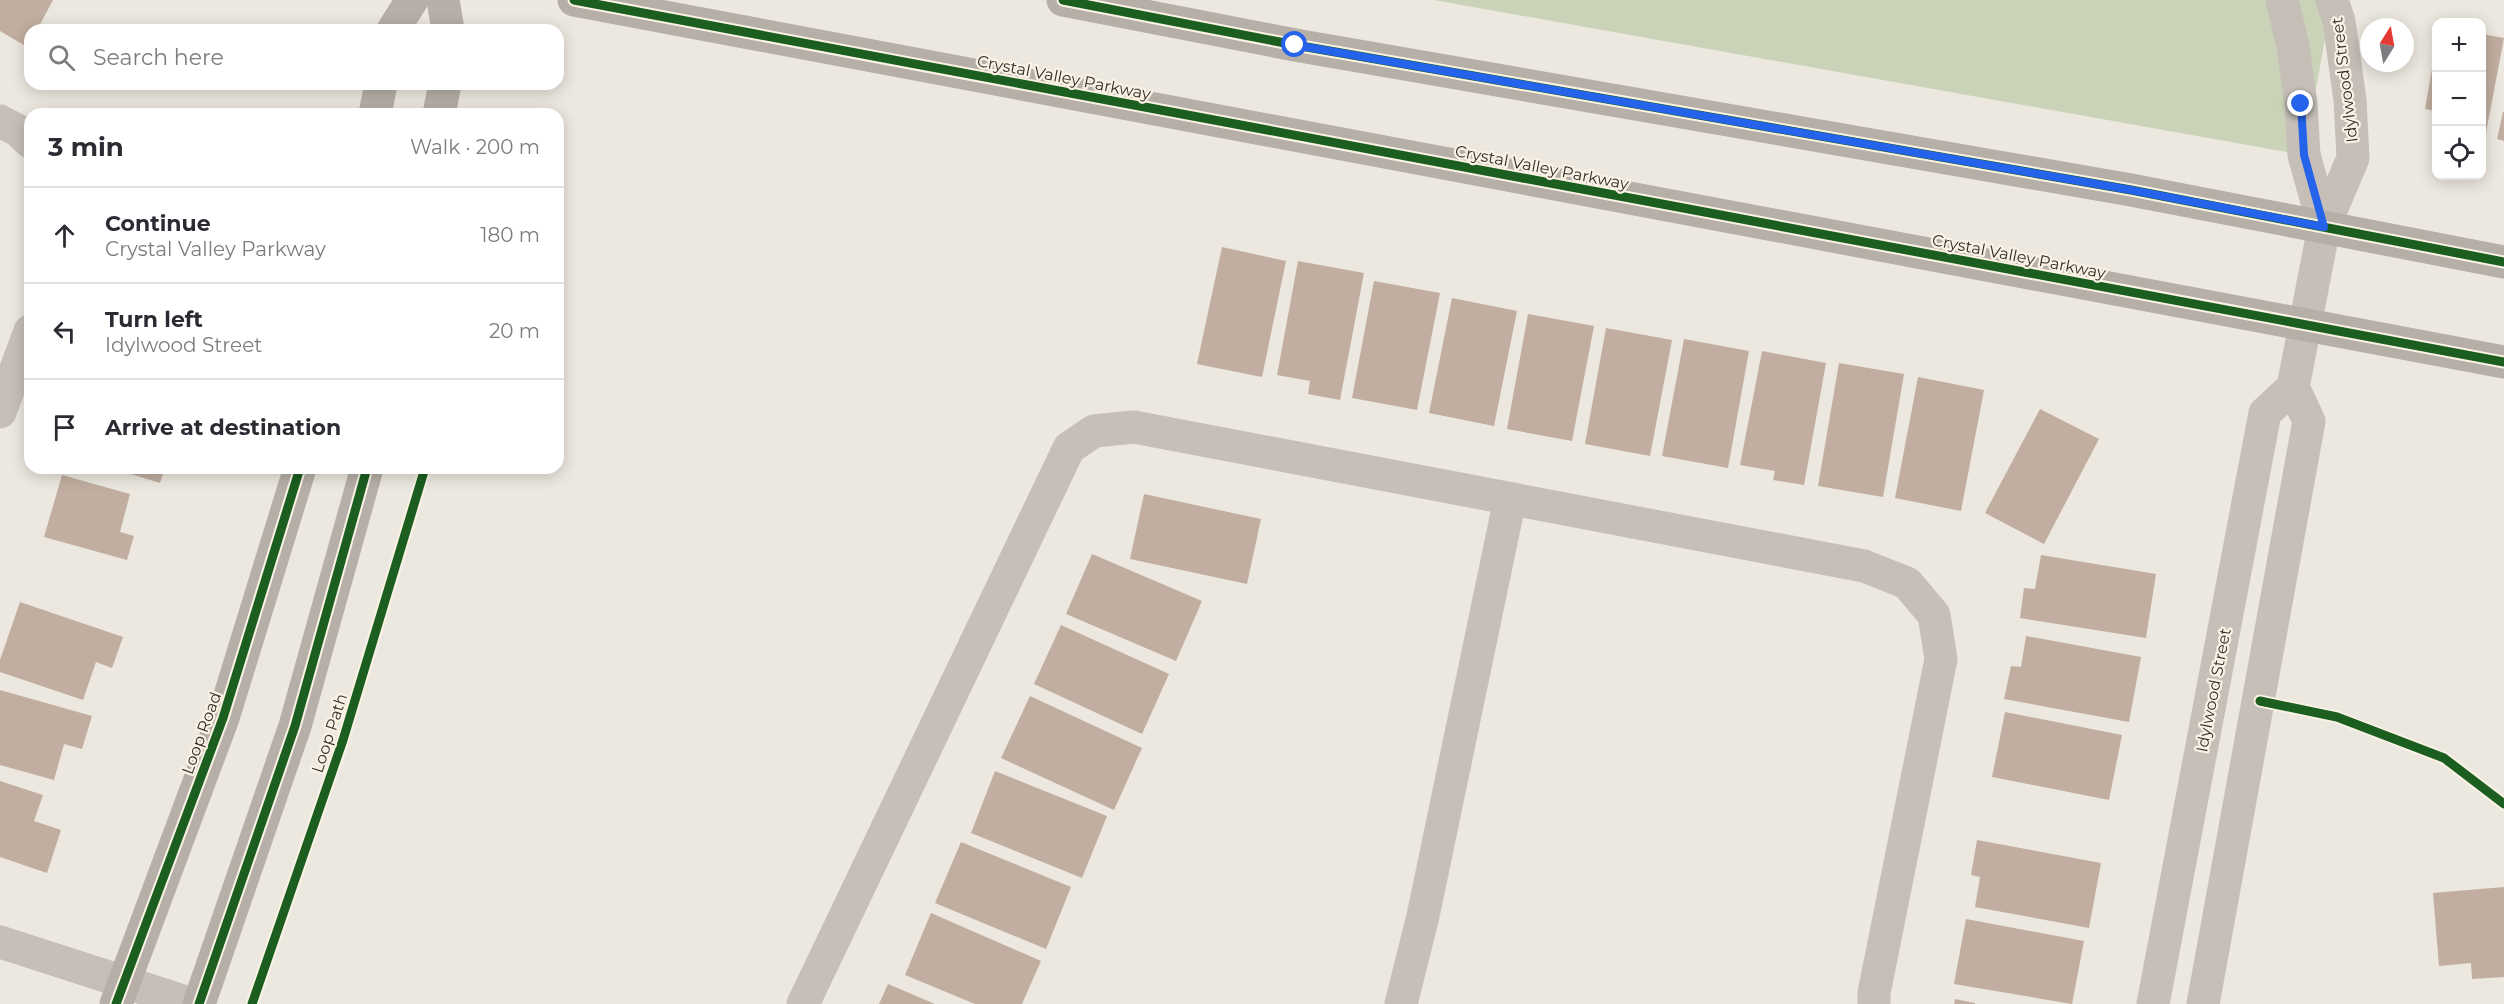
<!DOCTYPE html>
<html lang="en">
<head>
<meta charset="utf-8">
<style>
	body { margin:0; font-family:Montserrat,sans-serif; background:#f2f2f3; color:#2b2b33 }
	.controls { position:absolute; right:18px; top:18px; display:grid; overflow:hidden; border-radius:12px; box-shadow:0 3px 15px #0003 }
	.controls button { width:54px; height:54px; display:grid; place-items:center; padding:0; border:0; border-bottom:2px solid #e1e1e2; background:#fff; color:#2b2b33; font:30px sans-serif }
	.compass { position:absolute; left:2360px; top:18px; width:54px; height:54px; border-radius:50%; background:#fff; box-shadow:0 3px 15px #0003; rotate:11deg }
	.stop { position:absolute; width:18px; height:18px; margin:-14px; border:4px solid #2563eb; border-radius:50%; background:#fff }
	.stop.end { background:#2563eb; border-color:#fff; box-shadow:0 2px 6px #0008 }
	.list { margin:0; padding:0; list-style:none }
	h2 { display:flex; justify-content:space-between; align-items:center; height:78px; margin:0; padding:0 24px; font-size:26px }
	h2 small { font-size:20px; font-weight:400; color:#7c7c81 }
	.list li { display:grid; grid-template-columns:39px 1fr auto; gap:18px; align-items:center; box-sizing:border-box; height:96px; padding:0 24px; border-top:2px solid #e1e1e2 }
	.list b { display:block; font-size:22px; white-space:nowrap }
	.list p { margin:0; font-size:20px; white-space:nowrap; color:#7c7c81 }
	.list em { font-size:20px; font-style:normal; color:#7c7c81 }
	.icon { flex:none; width:33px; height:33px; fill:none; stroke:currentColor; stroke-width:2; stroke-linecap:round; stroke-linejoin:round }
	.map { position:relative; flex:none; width:2504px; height:1004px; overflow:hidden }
	.search { position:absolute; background:#fff; box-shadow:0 3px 15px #0003; left:24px; top:24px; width:540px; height:66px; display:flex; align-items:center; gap:15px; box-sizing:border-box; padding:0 21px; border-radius:18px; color:#7c7c81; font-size:22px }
	.panel { position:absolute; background:#fff; box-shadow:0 3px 15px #0003; left:24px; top:108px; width:540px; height:366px; border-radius:18px }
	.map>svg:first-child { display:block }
	.green { fill:#cad3b8 }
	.building { fill:#c1aea0 }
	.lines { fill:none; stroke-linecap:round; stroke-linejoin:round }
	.street { stroke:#c5bfb7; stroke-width:33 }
	.secondary { stroke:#b6afa8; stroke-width:33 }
	.cycleway-casing { stroke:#faf3e5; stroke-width:13 }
	.cycleway { stroke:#1b5e20; stroke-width:9 }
	.route { stroke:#2563eb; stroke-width:8 }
	.labels { text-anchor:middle; stroke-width:4.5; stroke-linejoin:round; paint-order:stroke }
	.street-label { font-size:16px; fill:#352d26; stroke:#faf3e5 }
</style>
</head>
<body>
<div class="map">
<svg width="2504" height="1004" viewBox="0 0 2504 1004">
	<rect width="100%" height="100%" fill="#ece8df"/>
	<path class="green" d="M 1434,0 L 2332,0 L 2304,155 Z"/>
	<g class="building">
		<path d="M 0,0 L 53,0 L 37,30 L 30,30 L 30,42 L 27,47 L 0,31 Z"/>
		<path d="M 2482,34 L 2504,38 L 2485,138 L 2482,137 Z"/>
		<path d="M 2435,52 L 2436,52 L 2436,111 L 2425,109 Z"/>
		<path d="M 2503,112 L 2504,112 L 2504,141 L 2497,139 Z"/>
		<path d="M 1222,247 L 1286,261 L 1262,377 L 1197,364 Z"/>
		<path d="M 1298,261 L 1364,273 L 1340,400 L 1308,394 L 1310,381 L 1277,375 Z"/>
		<path d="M 1374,281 L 1440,293 L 1417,410 L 1352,398 Z"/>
		<path d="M 1452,298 L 1517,311 L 1494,426 L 1429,413 Z"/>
		<path d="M 1528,314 L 1594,326 L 1572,441 L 1507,429 Z"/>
		<path d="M 1606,328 L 1672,340 L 1650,456 L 1585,444 Z"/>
		<path d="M 1684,339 L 1749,351 L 1728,468 L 1662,456 Z"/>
		<path d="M 1762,351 L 1826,363 L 1804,485 L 1773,480 L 1775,471 L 1740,465 Z"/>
		<path d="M 1839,363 L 1904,374 L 1883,497 L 1818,486 Z"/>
		<path d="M 1918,377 L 1984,390 L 1961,511 L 1895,498 Z"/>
		<path d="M 2040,409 L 2099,439 L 2044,544 L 1985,513 Z"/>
		<path d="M 111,468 L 165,468 L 160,483 Z"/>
		<path d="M 62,475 L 130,494 L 120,532 L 134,536 L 127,560 L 44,537 Z"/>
		<path d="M 1144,494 L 1261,519 L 1247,584 L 1130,559 Z"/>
		<path d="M 1092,554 L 1202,601 L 1176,661 L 1066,614 Z"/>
		<path d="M 2041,555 L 2156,574 L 2146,638 L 2020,618 L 2024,588 L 2035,589 Z"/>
		<path d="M 20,602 L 123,637 L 112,668 L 96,662 L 83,700 L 0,672 L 0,660 Z"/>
		<path d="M 1061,625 L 1169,674 L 1142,734 L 1034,684 Z"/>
		<path d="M 2026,636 L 2141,657 L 2129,722 L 2004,699 L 2011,666 L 2021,667 Z"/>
		<path d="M 0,690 L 92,716 L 82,749 L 64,744 L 54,780 L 0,765 Z"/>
		<path d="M 1030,696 L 1142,748 L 1114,810 L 1001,758 Z"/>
		<path d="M 2005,712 L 2122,735 L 2109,800 L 1992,777 Z"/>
		<path d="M 995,771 L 1107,816 L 1082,878 L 971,833 Z"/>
		<path d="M 0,781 L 43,795 L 34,821 L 61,830 L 47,873 L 0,857 Z"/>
		<path d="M 1977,840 L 2101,863 L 2089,928 L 1975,907 L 1980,877 L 1971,875 Z"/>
		<path d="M 961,842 L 1071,887 L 1046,949 L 935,903 Z"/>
		<path d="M 2504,887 L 2504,977 L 2472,979 L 2471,963 L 2439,966 L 2433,893 Z"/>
		<path d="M 931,913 L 1041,961 L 1022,1004 L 975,1004 L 905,975 Z"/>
		<path d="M 1966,919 L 2084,941 L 2072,1004 L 1954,984 Z"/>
		<path d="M 888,984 L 935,1004 L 879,1004 Z"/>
		<path d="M 1955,999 L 1975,1003 L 1975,1004 L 1954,1004 Z"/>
	</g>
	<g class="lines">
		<g class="street">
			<path d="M 2282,0 L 2293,46 L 2301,104 L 2304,155 L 2324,227"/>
			<path d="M 0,121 L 17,130 L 30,142"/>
			<path d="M 0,412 L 30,331"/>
			<path d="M 0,942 L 192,1004"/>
			<path d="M 803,1004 L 1069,448 L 1094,431 L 1134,427 L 1864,566 L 1907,583 L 1934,615 L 1941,659 L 1874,993 L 1874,1004"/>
			<path d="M 1401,1004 L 1423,916 L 1510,499"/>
			<path d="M 2153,1004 L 2265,413 L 2293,387 L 2324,227 L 2353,158 L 2350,100 L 2339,21 L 2332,0"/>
			<path d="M 2203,1004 L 2309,421 L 2293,387"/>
		</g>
		<g class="secondary">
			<path d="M 443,0 L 448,30"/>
			<path d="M 574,0 L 2504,362"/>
			<path d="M 1063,0 L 1295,45 L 2131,190 L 2504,262"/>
			<path d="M 393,30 L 412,0"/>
			<path d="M 375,114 L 381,84"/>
			<path d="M 439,114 L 445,84"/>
			<path d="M 116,1004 L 223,718 L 300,468"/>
			<path d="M 199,1004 L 295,726 L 367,468"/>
		</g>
		<defs>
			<g id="cycleway">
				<path d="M 574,0 L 2504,362"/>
				<path d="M 1063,0 L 1295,45 L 2131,190 L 2504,262"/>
				<path d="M 2260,701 L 2337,717 L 2444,758 L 2504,804"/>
				<path d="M 116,1004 L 223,718 L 300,468"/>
				<path d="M 199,1004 L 295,726 L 367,468"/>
				<path d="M 252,1004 L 343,740 L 425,468"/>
			</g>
		</defs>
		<use href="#cycleway" class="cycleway-casing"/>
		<use href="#cycleway" class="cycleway"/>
	</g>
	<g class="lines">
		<path class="route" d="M 1295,45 L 2131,190 L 2324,227 L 2304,155 L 2301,104"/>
	</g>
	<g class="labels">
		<g class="street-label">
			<text transform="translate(1064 77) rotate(11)" y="6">Crystal Valley Parkway</text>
			<text transform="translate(2344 80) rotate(-97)" y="6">Idylwood Street</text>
			<text transform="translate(1542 167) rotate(11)" y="6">Crystal Valley Parkway</text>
			<text transform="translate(2019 256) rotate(11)" y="6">Crystal Valley Parkway</text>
			<text transform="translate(2213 690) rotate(-79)" y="6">Idylwood Street</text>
			<text transform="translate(201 733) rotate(-70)" y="6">Loop Road</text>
			<text transform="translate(329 733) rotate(-72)" y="6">Loop Path</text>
		</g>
	</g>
</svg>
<div class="controls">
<button>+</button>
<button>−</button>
<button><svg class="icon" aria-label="locate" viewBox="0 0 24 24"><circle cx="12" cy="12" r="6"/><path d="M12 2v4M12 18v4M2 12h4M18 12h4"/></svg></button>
</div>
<svg class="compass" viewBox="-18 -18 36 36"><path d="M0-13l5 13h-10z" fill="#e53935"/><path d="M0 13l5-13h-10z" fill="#7c7c81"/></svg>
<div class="stop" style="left:1295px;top:45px"></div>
<div class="stop end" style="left:2301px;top:104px"></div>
<div class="search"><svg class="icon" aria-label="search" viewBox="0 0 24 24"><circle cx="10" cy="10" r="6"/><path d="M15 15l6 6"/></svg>Search here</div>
<section class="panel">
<h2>3 min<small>Walk · 200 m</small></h2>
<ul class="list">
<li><svg class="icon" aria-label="ahead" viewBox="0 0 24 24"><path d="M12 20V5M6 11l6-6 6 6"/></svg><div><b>Continue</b><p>Crystal Valley Parkway</p></div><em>180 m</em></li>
<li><svg class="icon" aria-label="left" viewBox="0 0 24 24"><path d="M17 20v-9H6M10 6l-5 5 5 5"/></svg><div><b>Turn left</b><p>Idylwood Street</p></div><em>20 m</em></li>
<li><svg class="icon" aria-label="arrive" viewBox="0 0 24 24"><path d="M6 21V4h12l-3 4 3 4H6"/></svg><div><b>Arrive at destination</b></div></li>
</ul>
</section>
</div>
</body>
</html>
